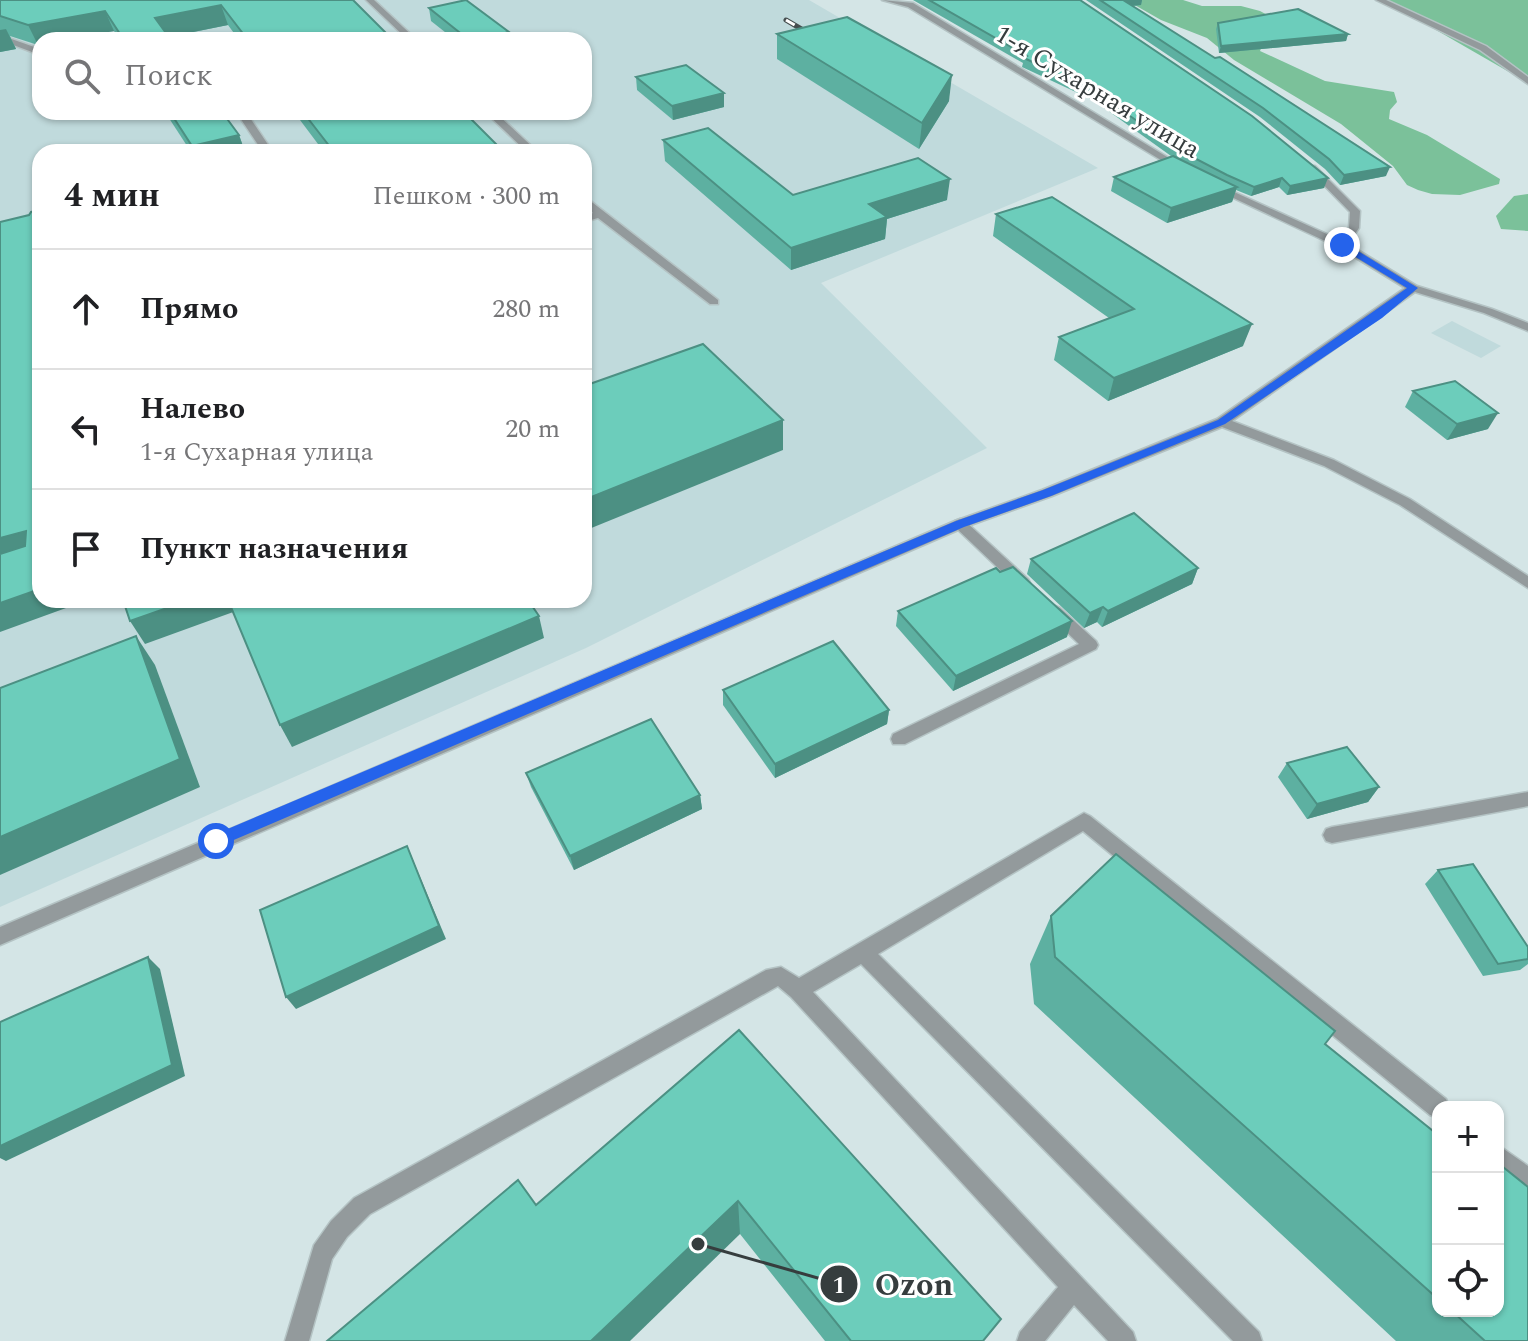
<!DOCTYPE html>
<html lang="ru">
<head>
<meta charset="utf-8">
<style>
	body { margin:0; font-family:Spectral,serif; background:#f6f6f6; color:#202124 }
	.controls { position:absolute; right:24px; bottom:24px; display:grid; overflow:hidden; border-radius:16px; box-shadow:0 2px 6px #0004 }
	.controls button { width:72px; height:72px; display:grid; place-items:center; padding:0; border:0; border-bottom:2px solid #e0e0e0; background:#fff; color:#202124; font:40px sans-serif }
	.stop { position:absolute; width:24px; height:24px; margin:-18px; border:6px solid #2563eb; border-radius:50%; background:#fff }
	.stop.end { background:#2563eb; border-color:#fff; box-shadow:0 2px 8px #0008 }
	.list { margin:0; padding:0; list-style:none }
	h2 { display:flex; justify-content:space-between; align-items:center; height:104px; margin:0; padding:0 32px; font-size:34px }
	h2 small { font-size:26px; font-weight:400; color:#757577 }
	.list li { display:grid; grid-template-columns:52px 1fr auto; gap:24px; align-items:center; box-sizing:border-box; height:120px; padding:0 32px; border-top:2px solid #e0e0e0 }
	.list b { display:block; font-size:30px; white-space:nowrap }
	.list p { margin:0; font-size:26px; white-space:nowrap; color:#757577 }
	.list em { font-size:26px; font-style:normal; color:#757577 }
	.icon { flex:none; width:44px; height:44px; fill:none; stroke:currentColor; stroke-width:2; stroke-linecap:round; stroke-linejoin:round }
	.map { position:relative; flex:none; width:1528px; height:1341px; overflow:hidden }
	.search { position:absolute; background:#fff; box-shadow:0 2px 6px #0004; left:32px; top:32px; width:560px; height:88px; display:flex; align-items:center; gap:20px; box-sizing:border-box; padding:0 28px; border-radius:24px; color:#757577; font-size:30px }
	.panel { position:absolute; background:#fff; box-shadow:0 2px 6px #0004; left:32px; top:144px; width:560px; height:464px; border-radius:24px }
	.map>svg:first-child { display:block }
	.built { fill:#c0dadc; fill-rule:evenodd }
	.green { fill:#7bc19a }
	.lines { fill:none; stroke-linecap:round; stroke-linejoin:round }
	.lane-casing { stroke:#b4c3c4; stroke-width:3 }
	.street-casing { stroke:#b4c3c4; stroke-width:3 }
	.lane { fill:#939a9c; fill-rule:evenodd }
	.street { fill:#939a9c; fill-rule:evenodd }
	.rail-casing { stroke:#464e4f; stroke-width:5 }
	.rail { stroke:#fff; stroke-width:3; stroke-dasharray:10; stroke-linecap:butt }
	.wall { fill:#5db0a1 }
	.shaded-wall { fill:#4c9083 }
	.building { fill:#6ccdbb; stroke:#4c9083; stroke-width:2 }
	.route { fill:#2563eb }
	.labels { text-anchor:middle; stroke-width:6; stroke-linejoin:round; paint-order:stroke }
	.far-street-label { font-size:26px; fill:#363d3e; stroke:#fff }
	.leader { fill:none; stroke:#363d3e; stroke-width:3 }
	.callout-dot { fill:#363d3e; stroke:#fff; stroke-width:3 }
	.mark-label { font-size:24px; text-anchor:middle; font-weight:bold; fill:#fff }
	.callout-label { font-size:32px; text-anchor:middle; font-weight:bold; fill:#363d3e; stroke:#fff; stroke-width:6; stroke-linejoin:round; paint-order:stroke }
</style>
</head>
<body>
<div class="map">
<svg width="1528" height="1341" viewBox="0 0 1528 1341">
	<rect width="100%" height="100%" fill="#d4e5e6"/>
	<g class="built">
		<path d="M 0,0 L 809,0 L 1098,168 L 821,283 L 987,448 L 586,648 L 0,907 ZM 40,40 L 584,40 L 584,112 L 40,112 ZM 40,152 L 584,152 L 584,600 L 40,600 Z"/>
		<path d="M 1452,321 L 1501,346 L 1481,358 L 1431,333 Z"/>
	</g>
	<g class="green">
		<path d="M 1126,0 L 1183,0 L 1202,6 L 1241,6 L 1260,11 L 1288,26 L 1263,43 L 1260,51 L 1325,81 L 1394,92 L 1397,102 L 1390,110 L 1389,119 L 1427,135 L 1500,179 L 1499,184 L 1460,195 L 1432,194 L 1418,190 L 1407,185 L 1393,166 L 1341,124 L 1234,60 L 1207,38 L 1161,20 Z"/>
		<path d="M 1384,0 L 1528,0 L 1528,83 Z"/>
		<path d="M 1528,194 L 1528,231 L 1501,229 L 1496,216 L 1514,196 Z"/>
	</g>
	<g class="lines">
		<defs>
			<g id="lane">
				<path d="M 366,0 L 374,0 L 417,40 L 408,40 Z"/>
				<path d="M 0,35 L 40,49 L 40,55 L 0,40 Z"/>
				<path d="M 236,112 L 246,112 L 273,152 L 263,152 Z"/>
				<path d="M 485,112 L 495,112 L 538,152 L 527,152 Z"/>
				<path d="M 584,196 L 718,300 L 718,304 L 710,304 L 598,218 L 584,222 L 584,216 L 593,213 L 584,205 Z"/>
				<path d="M 960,519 L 965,521 L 1028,579 L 1030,583 L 1028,587 L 1018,587 L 955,527 L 953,524 L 955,521 Z"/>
				<path d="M 1055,606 L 1060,608 L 1096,641 L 1098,645 L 1096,649 L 905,744 L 893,744 L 891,739 L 893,734 L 1079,644 L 1050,616 L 1047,612 Z"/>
				<path d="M 1084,813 L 1090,816 L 1446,1099 L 1449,1107 L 1438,1107 L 1438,1118 L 1430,1115 L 1083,831 L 878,954 L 1259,1332 L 1262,1341 L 1233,1341 L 861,964 L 813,992 L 1133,1332 L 1136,1341 L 1108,1341 L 1074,1305 L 1045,1341 L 1017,1341 L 1020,1332 L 1058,1287 L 791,997 L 778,986 L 370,1214 L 347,1237 L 332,1259 L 309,1341 L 285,1341 L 314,1245 L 331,1221 L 354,1198 L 766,970 L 781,967 L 799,978 Z"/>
				<path d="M 1498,1145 L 1528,1166 L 1528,1191 L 1498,1170 Z"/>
			</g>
			<g id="street">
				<path d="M 882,0 L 913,3 L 1187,169 L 1179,171 L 908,7 Z"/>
				<path d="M 1376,0 L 1386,0 L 1486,46 L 1528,77 L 1528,84 L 1480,50 Z"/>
				<path d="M 1309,166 L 1315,166 L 1360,211 L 1359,228 L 1348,244 L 1417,286 L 1492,309 L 1528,323 L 1528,331 L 1484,313 L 1415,292 L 1232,421 L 1334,460 L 1410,499 L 1528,576 L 1528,588 L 1400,505 L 1324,466 L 1222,427 L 1052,496 L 965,527 L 0,945 L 0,927 L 955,521 L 1042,490 L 1217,419 L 1405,288 L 1338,247 L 1212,188 L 1221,186 L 1340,240 L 1349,228 L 1350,212 L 1309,170 Z"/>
				<path d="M 1528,792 L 1528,806 L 1332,843 L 1326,841 L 1323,835 L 1326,829 L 1332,827 Z"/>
			</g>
		</defs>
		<use href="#lane" class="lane-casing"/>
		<use href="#street" class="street-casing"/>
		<use href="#lane" class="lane"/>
		<use href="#street" class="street"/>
		<defs>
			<path id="rail" d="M 786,20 L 815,37"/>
		</defs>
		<use href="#rail" class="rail-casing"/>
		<use href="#rail" class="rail"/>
	</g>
	<g class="wall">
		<path d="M 0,0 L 353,0 L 393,40 L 239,40 L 228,25 L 169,37 L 171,40 L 120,40 L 114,31 L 40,40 L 40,45 L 38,45 L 10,36 L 16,49 L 0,52 Z"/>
		<path d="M 913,0 L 1080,0 L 1324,188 L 1287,195 L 1279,187 L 1251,196 L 1236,190 L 1232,202 L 1167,223 L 1111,191 L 1114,177 L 1171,156 L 1093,100 L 1022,67 L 1023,63 Z"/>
		<path d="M 1086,0 L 1142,0 L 1141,5 L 1133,6 L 1386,176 L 1340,185 L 1325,169 L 1260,117 Z"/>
		<path d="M 429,8 L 510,40 L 455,40 L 431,21 Z"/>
		<path d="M 1218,23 L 1348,34 L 1346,41 L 1219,53 L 1216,29 Z"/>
		<path d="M 777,34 L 949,101 L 919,149 L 777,59 Z"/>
		<path d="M 636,77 L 724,93 L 724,107 L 673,120 L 637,90 Z"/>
		<path d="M 165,112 L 222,112 L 239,135 L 245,152 L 191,152 Z"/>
		<path d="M 294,112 L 464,112 L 504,152 L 324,152 Z"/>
		<path d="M 663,140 L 793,195 L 947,200 L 887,219 L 885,239 L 791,270 L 665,161 Z"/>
		<path d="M 996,214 L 1243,346 L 1108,401 L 1054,360 L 1059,337 L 1109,318 L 993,236 Z"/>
		<path d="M 1413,391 L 1488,429 L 1447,440 L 1405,407 Z"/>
		<path d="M 1031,559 L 1198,568 L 1192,584 L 1102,627 L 1097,622 L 1084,628 L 1027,574 Z"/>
		<path d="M 898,611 L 1067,637 L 953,691 L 896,626 Z"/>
		<path d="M 723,690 L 889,710 L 887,724 L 775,778 L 723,705 Z"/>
		<path d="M 1287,763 L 1379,787 L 1368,802 L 1307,819 L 1278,777 Z"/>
		<path d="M 526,773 L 700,795 L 702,809 L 574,870 L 531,787 Z"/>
		<path d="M 1438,870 L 1528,947 L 1528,964 L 1520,970 L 1483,976 L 1425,884 Z"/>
		<path d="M 1051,916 L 1325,1044 L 1436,1134 L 1438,1133 L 1438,1311 L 1498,1311 L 1528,1341 L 1396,1341 L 1034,1004 L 1030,964 Z"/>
		<path d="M 739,1030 L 983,1341 L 825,1341 L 740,1234 L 536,1205 Z"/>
	</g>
	<g class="shaded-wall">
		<path d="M 1122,0 L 1142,0 L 1141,5 L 1120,7 Z"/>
		<path d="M 221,5 L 228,25 L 163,38 L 155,18 Z"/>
		<path d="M 105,11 L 114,31 L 65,40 L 40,40 L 40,45 L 38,45 L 28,25 Z"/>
		<path d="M 6,29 L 16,49 L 0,52 L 0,30 Z"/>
		<path d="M 509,32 L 510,40 L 475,40 Z"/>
		<path d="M 1348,34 L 1346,41 L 1219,53 L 1221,46 Z"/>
		<path d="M 952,75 L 949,101 L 919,149 L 922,123 Z"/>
		<path d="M 724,93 L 724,107 L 673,120 L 672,106 Z"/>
		<path d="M 239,135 L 245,152 L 194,152 L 192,146 Z"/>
		<path d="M 1390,167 L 1386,176 L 1340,185 L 1344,175 Z"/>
		<path d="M 1282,178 L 1279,187 L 1251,196 L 1254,187 Z"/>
		<path d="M 1328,178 L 1324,188 L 1287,195 L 1290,186 Z"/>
		<path d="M 950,179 L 947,200 L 887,219 L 885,239 L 791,270 L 791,248 L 869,204 Z"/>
		<path d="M 1237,187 L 1232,202 L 1167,223 L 1171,208 Z"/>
		<path d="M 1252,324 L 1243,346 L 1108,401 L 1114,378 Z"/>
		<path d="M 1498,413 L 1488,429 L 1447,440 L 1457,424 Z"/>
		<path d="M 783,420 L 783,450 L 584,531 L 584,500 Z"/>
		<path d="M 26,531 L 40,551 L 0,566 L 0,538 Z"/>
		<path d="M 1198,568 L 1192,584 L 1102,627 L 1108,611 Z"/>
		<path d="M 40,589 L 40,600 L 88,600 L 0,632 L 0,603 Z"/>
		<path d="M 190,600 L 230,600 L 236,611 L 145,644 L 130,621 Z"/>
		<path d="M 1103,607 L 1097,622 L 1084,628 L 1090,613 Z"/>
		<path d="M 539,616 L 544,638 L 292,747 L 280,725 Z"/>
		<path d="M 1072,621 L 1067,637 L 953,691 L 956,676 Z"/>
		<path d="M 136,636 L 155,665 L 200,787 L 0,875 L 0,837 Z"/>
		<path d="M 889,710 L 887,724 L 775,778 L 775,764 Z"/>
		<path d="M 1379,787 L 1368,802 L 1307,819 L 1317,804 Z"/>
		<path d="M 700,795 L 702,809 L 574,870 L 570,856 Z"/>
		<path d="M 407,846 L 446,939 L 296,1009 L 286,997 Z"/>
		<path d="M 148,957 L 160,969 L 185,1076 L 6,1161 L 0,1158 L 0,1146 Z"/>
		<path d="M 738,1201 L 740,1234 L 630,1341 L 591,1341 Z"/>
	</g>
	<g class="building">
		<path d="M 0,0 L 353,0 L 393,40 L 248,40 L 221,5 L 155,18 L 171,40 L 124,40 L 105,11 L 28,25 L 0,16 Z"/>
		<path d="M 466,0 L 509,32 L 475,40 L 469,40 L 429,8 Z"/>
		<path d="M 929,0 L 1080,0 L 1252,116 L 1328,178 L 1290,186 L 1282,178 L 1254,187 L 1227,175 L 1175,148 L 1095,91 L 1024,58 L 1027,56 Z"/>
		<path d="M 1100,0 L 1123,0 L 1215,58 L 1220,57 L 1390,167 L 1344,175 L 1329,159 L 1263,108 Z"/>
		<path d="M 1298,9 L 1348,34 L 1221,46 L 1218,23 Z"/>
		<path d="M 847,17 L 952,75 L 922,123 L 777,34 Z"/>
		<path d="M 686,65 L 724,93 L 672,106 L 636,77 Z"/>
		<path d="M 170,112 L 222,112 L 239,135 L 192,146 Z"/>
		<path d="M 303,112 L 464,112 L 504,152 L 334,152 Z"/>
		<path d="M 708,128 L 793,195 L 918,158 L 950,179 L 869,204 L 887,217 L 791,248 L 663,140 Z"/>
		<path d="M 1173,156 L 1237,187 L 1171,208 L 1114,177 Z"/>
		<path d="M 1052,197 L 1252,324 L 1114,378 L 1059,337 L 1134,309 L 996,214 Z"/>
		<path d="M 40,210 L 40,589 L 0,603 L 0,554 L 25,546 L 26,531 L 0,538 L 0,222 L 29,215 L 31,212 Z"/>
		<path d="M 703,344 L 783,420 L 584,500 L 584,386 Z"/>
		<path d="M 1455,381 L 1498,413 L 1457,424 L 1413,391 Z"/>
		<path d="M 1134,513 L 1198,568 L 1108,611 L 1103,607 L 1090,613 L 1031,559 Z"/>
		<path d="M 1013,567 L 1072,621 L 956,676 L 898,611 L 996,568 L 1000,572 Z"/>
		<path d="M 123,600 L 190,600 L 130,621 Z"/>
		<path d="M 228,600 L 528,600 L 539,616 L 280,725 Z"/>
		<path d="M 136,636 L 180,759 L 0,837 L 0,688 Z"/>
		<path d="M 833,641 L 889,710 L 775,764 L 723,690 Z"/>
		<path d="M 651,719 L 700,795 L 570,856 L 526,773 Z"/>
		<path d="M 1347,747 L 1379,787 L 1317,804 L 1287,763 Z"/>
		<path d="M 407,846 L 439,926 L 286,997 L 260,910 Z"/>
		<path d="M 1116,854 L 1335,1031 L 1325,1044 L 1438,1135 L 1438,1299 L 1055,957 L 1051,916 Z"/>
		<path d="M 1473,864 L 1528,947 L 1528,959 L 1498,964 L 1438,870 Z"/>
		<path d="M 148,957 L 172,1065 L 0,1146 L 0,1022 Z"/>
		<path d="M 739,1030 L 1001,1319 L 983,1341 L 851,1341 L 738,1201 L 591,1341 L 327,1341 L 518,1180 L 536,1205 Z"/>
		<path d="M 1498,1163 L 1528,1187 L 1528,1341 L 1485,1341 L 1452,1311 L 1498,1311 Z"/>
	</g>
	<path class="route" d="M 1339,243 L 1345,243 L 1418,288 L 1382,318 L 1225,424 L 1051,496 L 964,527 L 222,845 L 211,845 L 211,836 L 956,521 L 1043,490 L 1218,420 L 1407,288 L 1339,247 Z"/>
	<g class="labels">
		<g class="far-street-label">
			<text transform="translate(1098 91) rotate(31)" y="9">1-я Сухарная улица</text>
		</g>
	</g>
	<path class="leader" d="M698 1244L839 1284"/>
	<g class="callout-dot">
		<circle cx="698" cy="1244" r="8"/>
		<circle cx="839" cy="1284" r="20"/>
	</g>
	<g class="mark-label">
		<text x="839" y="1293">1</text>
	</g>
	<g class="callout-label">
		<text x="914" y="1295">Ozon</text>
	</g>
</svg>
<div class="controls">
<button>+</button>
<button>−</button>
<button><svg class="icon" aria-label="locate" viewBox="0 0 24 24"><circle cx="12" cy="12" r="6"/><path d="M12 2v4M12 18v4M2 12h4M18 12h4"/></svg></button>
</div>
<div class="stop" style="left:216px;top:841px"></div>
<div class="stop end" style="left:1342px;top:245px"></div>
<div class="search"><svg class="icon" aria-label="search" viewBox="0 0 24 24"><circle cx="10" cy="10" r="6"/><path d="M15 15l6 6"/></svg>Поиск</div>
<section class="panel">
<h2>4 мин<small>Пешком · 300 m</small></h2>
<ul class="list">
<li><svg class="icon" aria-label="ahead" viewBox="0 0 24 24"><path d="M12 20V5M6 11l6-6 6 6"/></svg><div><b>Прямо</b></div><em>280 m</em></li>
<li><svg class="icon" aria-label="left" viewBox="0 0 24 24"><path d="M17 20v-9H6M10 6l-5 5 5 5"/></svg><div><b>Налево</b><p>1-я Сухарная улица</p></div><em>20 m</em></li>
<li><svg class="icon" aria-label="arrive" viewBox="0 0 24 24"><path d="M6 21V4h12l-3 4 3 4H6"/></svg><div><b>Пункт назначения</b></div></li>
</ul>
</section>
</div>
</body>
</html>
